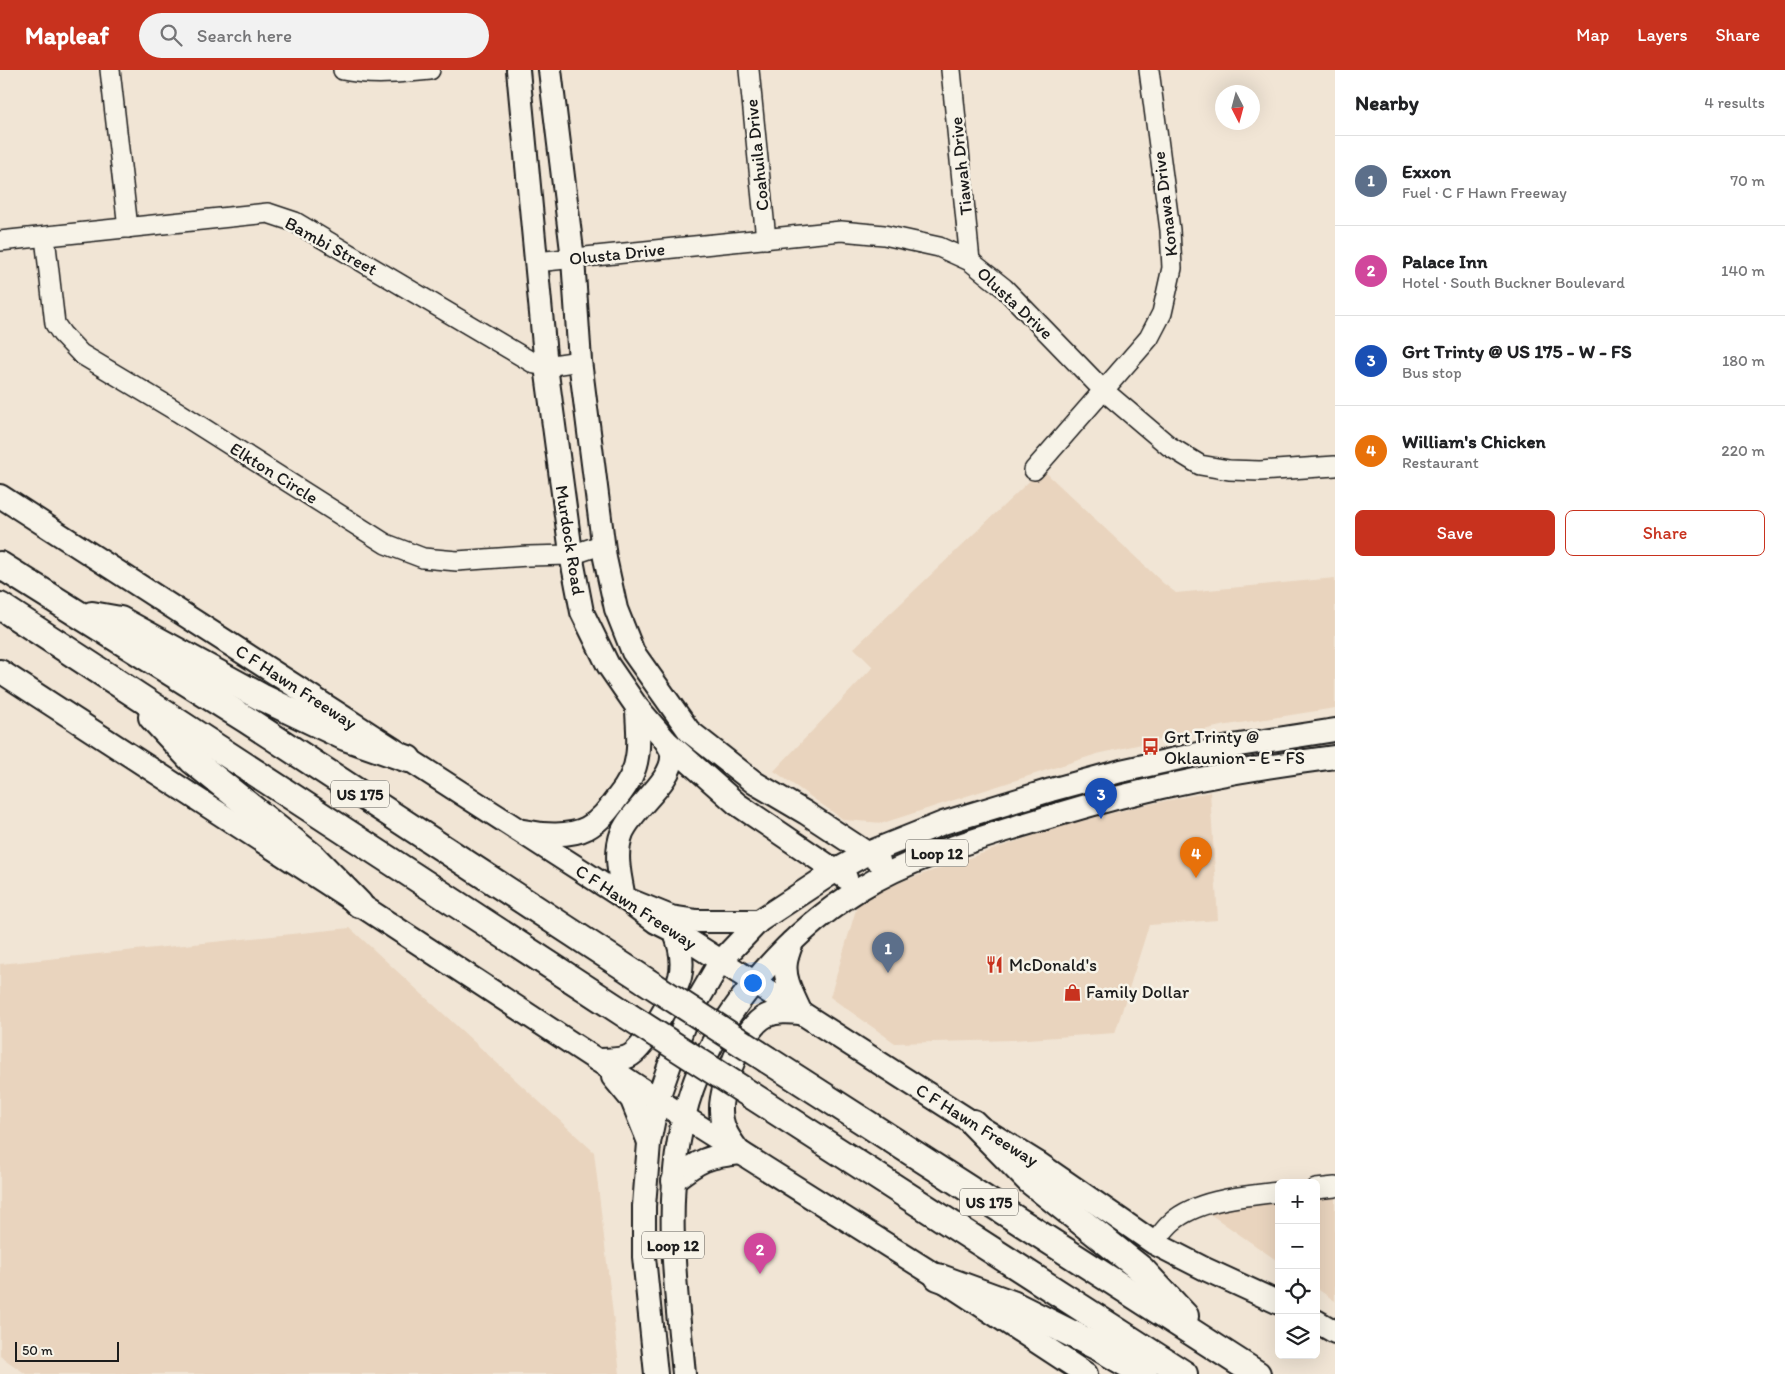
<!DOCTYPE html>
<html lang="en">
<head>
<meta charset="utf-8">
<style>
	body { margin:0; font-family:Itim,sans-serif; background:#f2f2f2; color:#202124 }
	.controls { position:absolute; right:15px; bottom:15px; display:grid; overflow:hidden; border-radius:8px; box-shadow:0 5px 20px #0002 }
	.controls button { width:45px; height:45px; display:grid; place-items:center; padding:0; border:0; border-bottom:1px solid #e0e0e0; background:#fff; color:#202124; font:25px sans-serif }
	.compass { position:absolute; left:1215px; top:15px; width:45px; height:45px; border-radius:50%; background:#fff; box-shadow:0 5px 20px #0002; rotate:174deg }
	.scale { position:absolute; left:15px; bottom:12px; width:104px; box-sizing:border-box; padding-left:5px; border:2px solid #1c1c1c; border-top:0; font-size:14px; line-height:18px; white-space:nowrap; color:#1c1c1c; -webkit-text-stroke:4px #f7f3e8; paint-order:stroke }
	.you { position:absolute; left:752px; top:912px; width:18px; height:18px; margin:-12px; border:4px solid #fff; border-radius:50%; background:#1a73e8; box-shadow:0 0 0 8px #1a73e833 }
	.badge { display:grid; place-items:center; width:32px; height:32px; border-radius:50%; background:#c8321e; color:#fff; font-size:16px; font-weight:700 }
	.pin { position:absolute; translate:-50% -41px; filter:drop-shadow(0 1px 2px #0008) }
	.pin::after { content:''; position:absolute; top:26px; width:18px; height:15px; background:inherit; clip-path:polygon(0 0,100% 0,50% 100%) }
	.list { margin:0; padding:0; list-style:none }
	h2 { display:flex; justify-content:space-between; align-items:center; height:65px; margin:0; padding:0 20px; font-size:21px }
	h2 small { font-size:16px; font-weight:400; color:#757577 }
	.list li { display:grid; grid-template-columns:32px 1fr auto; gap:15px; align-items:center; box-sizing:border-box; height:90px; padding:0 20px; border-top:1px solid #e0e0e0 }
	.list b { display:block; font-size:19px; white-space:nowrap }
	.list p { margin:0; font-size:16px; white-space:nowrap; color:#757577 }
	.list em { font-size:16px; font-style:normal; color:#757577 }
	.actions { display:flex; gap:10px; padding:15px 20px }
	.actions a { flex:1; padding:11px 0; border:1px solid #c8321e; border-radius:8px; text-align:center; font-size:18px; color:#c8321e }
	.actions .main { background:#c8321e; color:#fff }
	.icon { flex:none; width:28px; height:28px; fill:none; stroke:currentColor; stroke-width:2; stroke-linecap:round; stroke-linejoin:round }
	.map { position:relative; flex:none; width:1335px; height:1304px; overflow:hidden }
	header { display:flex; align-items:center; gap:30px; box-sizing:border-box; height:70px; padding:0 25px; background:#c8321e; color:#fff }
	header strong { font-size:24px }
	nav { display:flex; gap:28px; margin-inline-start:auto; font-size:18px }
	.search { width:350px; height:45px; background:#f2f2f2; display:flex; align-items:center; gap:12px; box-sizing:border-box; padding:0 18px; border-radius:28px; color:#757577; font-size:19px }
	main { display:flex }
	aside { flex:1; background:#fff }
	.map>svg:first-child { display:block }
	.built { fill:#e9d4be }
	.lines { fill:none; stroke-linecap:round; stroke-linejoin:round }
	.minor-casing { stroke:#1c1c1c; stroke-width:22 }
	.major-casing { stroke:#1c1c1c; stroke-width:26 }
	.highway-casing { stroke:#1c1c1c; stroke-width:30 }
	.minor { stroke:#f7f3e8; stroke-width:19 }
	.major { stroke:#f7f3e8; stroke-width:22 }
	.highway { stroke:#f7f3e8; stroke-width:26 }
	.highway-bridge-casing { stroke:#1c1c1c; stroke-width:30; stroke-linecap:butt }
	.highway-bridge { stroke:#f7f3e8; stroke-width:26 }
	.labels { text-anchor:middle; stroke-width:5; stroke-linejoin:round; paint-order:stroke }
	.shield { fill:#f7f3e8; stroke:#5e5c59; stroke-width:1 }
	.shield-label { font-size:16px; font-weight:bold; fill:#1c1c1c }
	.street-label { font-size:18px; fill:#1c1c1c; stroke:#f7f3e8 }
	.poi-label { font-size:18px; fill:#1c1c1c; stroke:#f7f3e8; text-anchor:start }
</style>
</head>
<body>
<header>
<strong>Mapleaf</strong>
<div class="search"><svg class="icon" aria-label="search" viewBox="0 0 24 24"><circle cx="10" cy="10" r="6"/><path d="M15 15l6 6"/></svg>Search here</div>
<nav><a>Map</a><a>Layers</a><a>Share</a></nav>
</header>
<main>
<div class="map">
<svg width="1335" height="1304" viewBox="0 0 1335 1304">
	<rect width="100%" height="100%" fill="#f1e5d5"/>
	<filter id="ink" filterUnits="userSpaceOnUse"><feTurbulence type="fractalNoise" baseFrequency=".02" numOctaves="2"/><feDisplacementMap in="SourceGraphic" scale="10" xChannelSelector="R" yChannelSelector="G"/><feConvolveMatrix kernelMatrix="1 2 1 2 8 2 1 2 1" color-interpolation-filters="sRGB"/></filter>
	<g filter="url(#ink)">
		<g class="built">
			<path d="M 1042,399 L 1163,513 L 1176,523 L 1335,508 L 1335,638 L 1221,656 L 1097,684 L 883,753 L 844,750 L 774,701 L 873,597 L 854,578 Z"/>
			<path d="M 1210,722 L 1218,850 L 1149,855 L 1115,963 L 1013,970 L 895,973 L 830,927 L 860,826 L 1055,758 L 1140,736 Z"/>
			<path d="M 350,858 L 594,1082 L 620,1304 L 26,1304 L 0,1286 L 0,894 Z"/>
			<path d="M 1335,1125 L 1335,1231 L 1316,1218 L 1316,1126 Z"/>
			<path d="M 1279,1129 L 1279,1192 L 1197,1135 Z"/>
		</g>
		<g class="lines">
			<defs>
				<g id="minor">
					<path d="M 110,0 L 128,158"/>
					<path d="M 343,0 C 371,6 402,3 430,0"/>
					<path d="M 749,0 L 766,169"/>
					<path d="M 951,0 L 970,191"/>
					<path d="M 45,167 L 55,254 L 62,264 L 81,284 L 178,342 L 386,474 L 423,488 L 457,491 L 528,486 L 571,485 L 604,474"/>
					<path d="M 0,171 L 268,143 L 295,152 L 535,294 L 546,296 L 580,291"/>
					<path d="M 536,192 L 841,161 L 884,165 L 939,177 L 970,191 L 1004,218 L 1103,320 L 1169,376 L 1200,395 L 1229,400 L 1260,401 L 1335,396"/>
					<path d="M 1034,400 L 1149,268 L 1162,243 L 1172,198 L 1170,160 L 1149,0"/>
					<path d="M 1316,1119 L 1335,1117"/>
					<path d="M 1154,1173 C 1160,1166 1165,1158 1172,1152 C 1198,1129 1246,1126 1279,1122"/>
				</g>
				<g id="major">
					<path d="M 518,0 L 546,296 L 572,490 L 582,542 L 608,595 L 637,637 L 666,671 L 737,734 L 846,808"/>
					<path d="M 550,0 L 573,189 L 580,291 L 605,488 L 616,539 L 633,582 L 689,661 L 755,713 L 806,743 L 879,791"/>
					<path d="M 0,426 L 624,828 L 656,852 L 674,861 L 973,1053 L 1038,1093 L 1154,1173 L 1205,1199 L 1279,1233"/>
					<path d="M 0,601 L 359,834 L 684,1047 L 938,1207 L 1086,1304"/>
					<path d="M 666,671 C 668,675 672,680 672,685 C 674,711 632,738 622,763 C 614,784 620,807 624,828 L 671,847 L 697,851 L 759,851"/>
					<path d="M 523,761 C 542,765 570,767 587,758 C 600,751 609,739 617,728 C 627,716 635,703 637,687 C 640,671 637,653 637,637"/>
					<path d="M 792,872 C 790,878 787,885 786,892 C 783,909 794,927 801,943"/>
					<path d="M 597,990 C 608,989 622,991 631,985 C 646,975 675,925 680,907 C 684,891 680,875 674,861"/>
					<path d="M 613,1007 L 632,1030 L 649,1072"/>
					<path d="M 737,1079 C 728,1067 721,1056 721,1040 C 720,1016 744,956 766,946 C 777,941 789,942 801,943"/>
					<path d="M 673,1111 C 699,1090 708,1086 741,1083"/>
					<path d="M 1316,1251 L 1335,1262"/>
					<path d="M 656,1304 L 644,1187 L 644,1136 L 649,1073 L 658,1028 L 684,954 L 720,892 L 759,851 L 835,801 L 868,783 L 943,753 L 1051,720 L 1121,701 L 1239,675 L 1335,660"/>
					<path d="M 684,1304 C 676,1219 663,1131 684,1047 C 705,956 781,868 860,819 C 907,790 964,773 1016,757 C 1053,746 1090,734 1128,725 C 1196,708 1266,696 1335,687"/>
				</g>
				<g id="highway">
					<path d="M 0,495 L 247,650 L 646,911"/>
					<path d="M 0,536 L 628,946"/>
					<path d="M 92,545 L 120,550 L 261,627 L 345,667 L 408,689"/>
					<path d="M 152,647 L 192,690 L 314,788 L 359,834"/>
					<path d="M 768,990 L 1257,1304"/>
					<path d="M 751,1025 L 1184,1304"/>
					<path d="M 973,1053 L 1029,1110 L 1142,1200 L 1185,1246"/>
					<path d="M 938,1207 L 1012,1234 L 1100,1278 L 1144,1304"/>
				</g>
			</defs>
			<use href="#minor" class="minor-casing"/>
			<use href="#major" class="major-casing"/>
			<use href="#highway" class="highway-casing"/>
			<use href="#minor" class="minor"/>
			<use href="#major" class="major"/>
			<use href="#highway" class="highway"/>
			<defs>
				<g id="highway-bridge">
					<path d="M 646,911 L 768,990"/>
					<path d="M 628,946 L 751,1025"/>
				</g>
			</defs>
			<use href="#highway-bridge" class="highway-bridge-casing"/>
			<use href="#highway-bridge" class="highway-bridge"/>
		</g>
	</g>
	<defs>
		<symbol id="bus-bare" viewBox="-9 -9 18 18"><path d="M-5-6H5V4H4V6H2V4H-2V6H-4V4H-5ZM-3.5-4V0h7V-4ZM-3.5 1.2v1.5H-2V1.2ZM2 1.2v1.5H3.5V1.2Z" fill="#c8321e" stroke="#f7f3e8" stroke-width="2.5" paint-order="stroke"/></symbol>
		<symbol id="restaurant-bare" viewBox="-9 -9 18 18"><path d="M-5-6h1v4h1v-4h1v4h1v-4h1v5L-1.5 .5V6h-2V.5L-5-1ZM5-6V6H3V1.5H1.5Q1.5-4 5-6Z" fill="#c8321e" stroke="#f7f3e8" stroke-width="2.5" paint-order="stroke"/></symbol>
		<symbol id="shop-bare" viewBox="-9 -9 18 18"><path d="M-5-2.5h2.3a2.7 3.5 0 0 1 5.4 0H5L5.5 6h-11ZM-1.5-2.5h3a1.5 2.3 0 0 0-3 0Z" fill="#c8321e" stroke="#f7f3e8" stroke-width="2.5" paint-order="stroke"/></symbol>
	</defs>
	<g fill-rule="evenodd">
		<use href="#bus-bare" x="1138" y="664" width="25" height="25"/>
		<use href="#restaurant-bare" x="982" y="882" width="25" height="25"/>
		<use href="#shop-bare" x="1060" y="910" width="25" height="25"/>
	</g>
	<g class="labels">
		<g class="shield">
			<rect x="331" y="710.5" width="58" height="27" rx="4"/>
			<rect x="906" y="769.5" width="62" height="27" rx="4"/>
			<rect x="960" y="1118.5" width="58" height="27" rx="4"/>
			<rect x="642" y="1161.5" width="62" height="27" rx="4"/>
		</g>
		<g class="shield-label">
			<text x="360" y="730">US 175</text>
			<text x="937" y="789">Loop 12</text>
			<text x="989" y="1138">US 175</text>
			<text x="673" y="1181">Loop 12</text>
		</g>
		<g class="street-label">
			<text transform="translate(757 85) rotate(-96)" y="6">Coahuila Drive</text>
			<text transform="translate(961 96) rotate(-96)" y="6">Tiawah Drive</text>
			<text transform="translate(1165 134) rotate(-97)" y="6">Konawa Drive</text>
			<text transform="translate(331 176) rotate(29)" y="6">Bambi Street</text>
			<text transform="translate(617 184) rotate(-6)" y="6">Olusta Drive</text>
			<text transform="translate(1015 233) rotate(43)" y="6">Olusta Drive</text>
			<text transform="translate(274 403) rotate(32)" y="6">Elkton Circle</text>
			<text transform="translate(570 470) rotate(81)" y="6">Murdock Road</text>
			<text transform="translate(296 617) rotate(33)" y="6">C F Hawn Freeway</text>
			<text transform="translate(636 837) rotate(33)" y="6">C F Hawn Freeway</text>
			<text transform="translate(977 1055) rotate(32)" y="6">C F Hawn Freeway</text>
		</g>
		<g class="poi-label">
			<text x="1164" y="673">Grt Trinty @<tspan x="1164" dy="21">Oklaunion - E - FS</tspan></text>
			<text x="1009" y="901">McDonald's</text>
			<text x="1086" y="928">Family Dollar</text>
		</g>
	</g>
</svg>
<div class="controls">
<button>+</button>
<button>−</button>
<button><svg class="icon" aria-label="locate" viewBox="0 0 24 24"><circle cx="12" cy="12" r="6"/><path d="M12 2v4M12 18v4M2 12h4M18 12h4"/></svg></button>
<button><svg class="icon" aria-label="layers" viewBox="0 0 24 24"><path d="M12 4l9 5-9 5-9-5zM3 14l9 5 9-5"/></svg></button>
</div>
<svg class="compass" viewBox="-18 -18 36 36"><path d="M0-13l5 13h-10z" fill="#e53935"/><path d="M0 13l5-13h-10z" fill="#757577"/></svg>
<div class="scale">50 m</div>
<div class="you"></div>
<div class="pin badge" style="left:888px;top:903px;background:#5c6f8a">1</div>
<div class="pin badge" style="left:760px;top:1204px;background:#d1479c">2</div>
<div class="pin badge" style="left:1101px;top:749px;background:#1a4fb4">3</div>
<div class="pin badge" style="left:1196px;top:808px;background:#e8710a">4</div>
</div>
<aside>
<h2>Nearby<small>4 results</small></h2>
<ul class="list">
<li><span class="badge" style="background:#5c6f8a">1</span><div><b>Exxon</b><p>Fuel · C F Hawn Freeway</p></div><em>70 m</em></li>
<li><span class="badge" style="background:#d1479c">2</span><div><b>Palace Inn</b><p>Hotel · South Buckner Boulevard</p></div><em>140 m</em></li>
<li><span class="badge" style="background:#1a4fb4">3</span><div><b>Grt Trinty @ US 175 - W - FS</b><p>Bus stop</p></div><em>180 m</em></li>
<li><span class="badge" style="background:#e8710a">4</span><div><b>William's Chicken</b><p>Restaurant</p></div><em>220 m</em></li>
</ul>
<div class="actions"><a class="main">Save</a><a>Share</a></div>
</aside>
</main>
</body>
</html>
